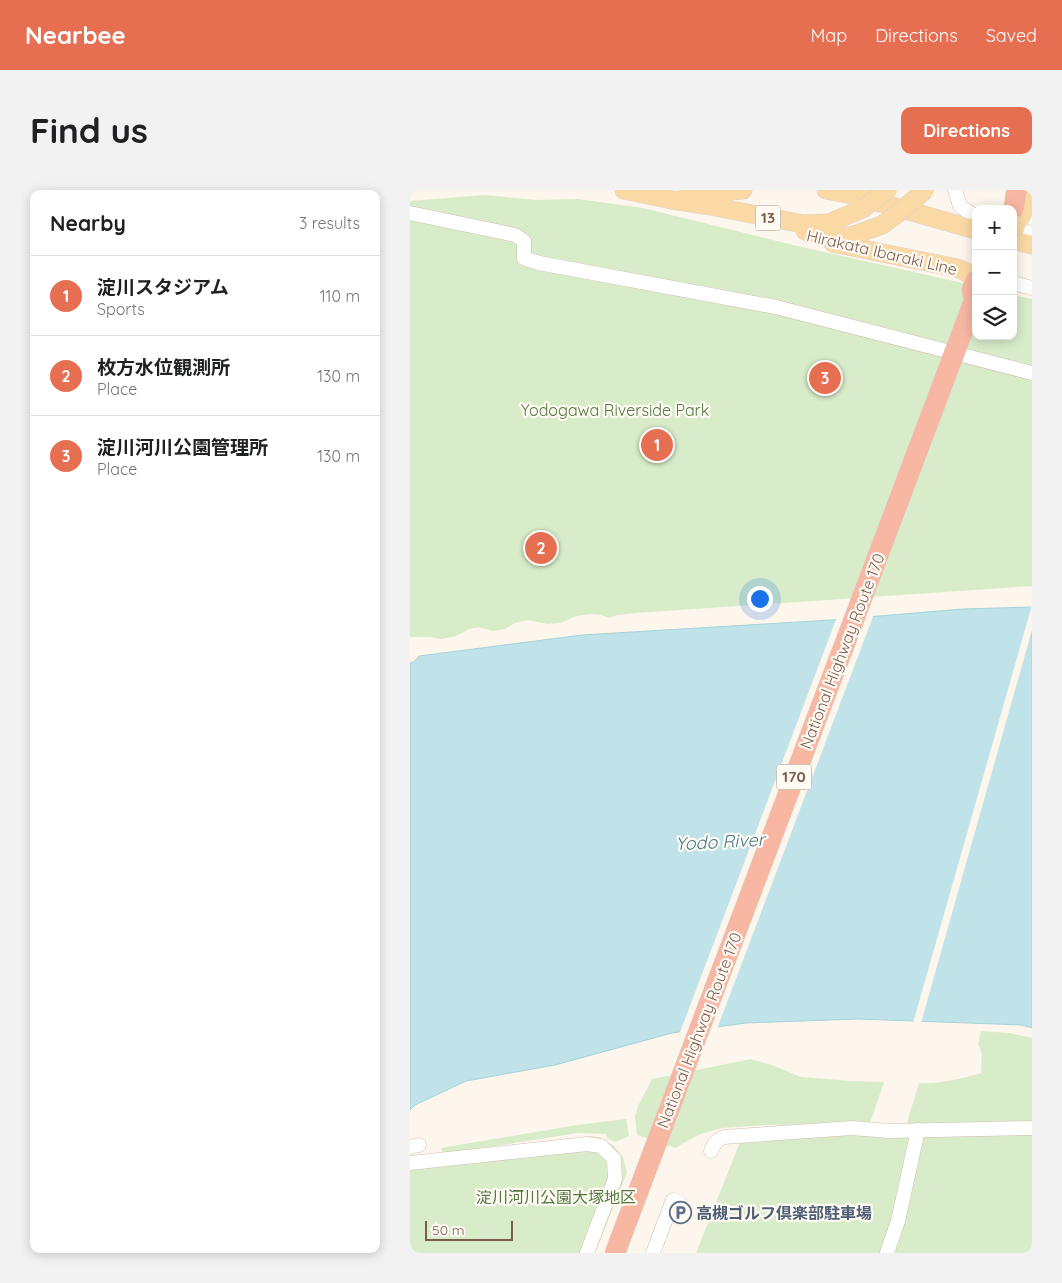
<!DOCTYPE html>
<html lang="en">
<head>
<meta charset="utf-8">
<style>
	body { margin:0; font-family:Quicksand,"Noto Sans JP",sans-serif; background:#f2f2f2; color:#202124 }
	.controls { position:absolute; right:15px; top:15px; display:grid; overflow:hidden; border-radius:10px; box-shadow:0 2px 12px #0003 }
	.controls button { width:45px; height:45px; display:grid; place-items:center; padding:0; border:0; border-bottom:1px solid #e0e0e0; background:#fff; color:#202124; font:25px sans-serif }
	.scale { position:absolute; left:15px; bottom:12px; width:88px; box-sizing:border-box; padding-left:5px; border:2px solid #7a5c4d; border-top:0; font-size:14px; line-height:18px; white-space:nowrap; color:#7a5c4d; -webkit-text-stroke:4px #fffaf3; paint-order:stroke }
	.you { position:absolute; left:349px; top:408px; width:18px; height:18px; margin:-12px; border:4px solid #fff; border-radius:50%; background:#1a73e8; box-shadow:0 0 0 8px #1a73e833 }
	.badge { display:grid; place-items:center; width:32px; height:32px; border-radius:50%; background:#e76f51; color:#fff; font-size:16px; font-weight:700 }
	.pin { position:absolute; translate:-50% -50%; border:2px solid #fff; box-shadow:0 1px 5px #0006 }
	.list { margin:0; padding:0; list-style:none }
	h2 { display:flex; justify-content:space-between; align-items:center; height:65px; margin:0; padding:0 20px; font-size:21px }
	h2 small { font-size:16px; font-weight:400; color:#757577 }
	.list li { display:grid; grid-template-columns:32px 1fr auto; gap:15px; align-items:center; box-sizing:border-box; height:80px; padding:0 20px; border-top:1px solid #e0e0e0 }
	.list b { display:block; font-size:19px; white-space:nowrap }
	.list p { margin:0; font-size:16px; white-space:nowrap; color:#757577 }
	.list em { font-size:16px; font-style:normal; color:#757577 }
	.icon { flex:none; width:28px; height:28px; fill:none; stroke:currentColor; stroke-width:2; stroke-linecap:round; stroke-linejoin:round }
	.map { position:relative; flex:none; width:622px; height:1063px; overflow:hidden; border-radius:10px }
	header { display:flex; align-items:center; gap:30px; box-sizing:border-box; height:70px; padding:0 25px; background:#e76f51; color:#fff }
	header strong { font-size:24px }
	nav { display:flex; gap:28px; margin-inline-start:auto; font-size:18px }
	.intro { display:flex; align-items:center; justify-content:space-between; box-sizing:border-box; height:120px; padding:0 30px }
	h1 { margin:0; font-size:35px }
	.button { padding:12px 22px; border-radius:10px; background:#e76f51; color:#fff; font-size:18px; font-weight:700 }
	main { display:flex; gap:30px; padding:0 30px }
	aside { flex:1; background:#fff; border-radius:10px; box-shadow:0 2px 12px #0003 }
	.map>svg:first-child { display:block }
	.green { fill:#d8ecc9 }
	.water { fill:#bfe3e8; stroke:#a5d3da }
	.pier { fill:#fdf6ec }
	.lines { fill:none; stroke-linecap:round; stroke-linejoin:round }
	.minor-casing { stroke:#d1beb0; stroke-width:15 }
	.major-casing { stroke:#dad1cd; stroke-width:19 }
	.highway-casing { stroke:#dad1cd; stroke-width:21 }
	.minor { stroke:#fff; stroke-width:14 }
	.major { stroke:#fbd9a5; stroke-width:18 }
	.highway { stroke:#f7b7a3; stroke-width:20 }
	.major-bridge-casing { stroke:#dad1cd; stroke-width:19; stroke-linecap:butt }
	.highway-bridge-casing { stroke:#dad1cd; stroke-width:21; stroke-linecap:butt }
	.major-bridge { stroke:#fbd9a5; stroke-width:18 }
	.highway-bridge { stroke:#f7b7a3; stroke-width:20 }
	.labels { text-anchor:middle; stroke-width:4.5; stroke-linejoin:round; paint-order:stroke }
	.shield { fill:#fffaf3; stroke:#a28b7f; stroke-width:1 }
	.shield-label { font-size:15px; font-weight:bold; fill:#7a5c4d }
	.street-label { font-size:16px; fill:#7a5c4d; stroke:#fffaf3 }
	.park-label { font-size:16px; fill:#537a41; stroke:#fffaf3 }
	.service-label { font-size:16px; font-weight:bold; fill:#4e5e75; stroke:#fffaf3; text-anchor:start }
	.water-label { font-size:18px; font-style:italic; fill:#437c86; stroke:#fffaf3 }
</style>
</head>
<body>
<header>
<strong>Nearbee</strong>
<nav><a>Map</a><a>Directions</a><a>Saved</a></nav>
</header>
<div class="intro"><h1>Find us</h1><a class="button">Directions</a></div>
<main>
<aside>
<h2>Nearby<small>3 results</small></h2>
<ul class="list">
<li><span class="badge">1</span><div><b>淀川スタジアム</b><p>Sports</p></div><em>110 m</em></li>
<li><span class="badge">2</span><div><b>枚方水位観測所</b><p>Place</p></div><em>130 m</em></li>
<li><span class="badge">3</span><div><b>淀川河川公園管理所</b><p>Place</p></div><em>130 m</em></li>
</ul>
</aside>
<div class="map">
<svg width="622" height="1063" viewBox="0 0 622 1063">
	<rect width="100%" height="100%" fill="#fdf6ec"/>
	<g class="green">
		<path d="M 75,5 L 126,10 L 168,9 L 233,18 L 383,55 L 566,96 L 566,146 L 603,146 L 603,105 L 622,109 L 622,396 L 226,423 L 207,425 L 199,428 L 191,425 L 180,424 L 167,426 L 150,433 L 137,434 L 118,430 L 105,433 L 95,439 L 83,441 L 69,437 L 59,439 L 46,446 L 31,449 L 19,447 L 0,447 L 0,11 Z"/>
		<path d="M 571,841 L 599,843 L 622,848 L 622,935 L 496,936 L 509,893 C 530,894 551,889 571,883 L 572,864 L 568,854 Z"/>
		<path d="M 341,869 L 362,875 L 391,887 L 441,891 L 474,892 L 460,933 L 357,935 L 312,938 L 288,945 L 265,958 L 227,945 L 225,927 L 228,916 L 242,889 Z"/>
		<path d="M 216,929 L 219,946 L 205,952 L 197,948 L 196,944 L 168,943 L 33,964 L 31,958 L 167,935 Z"/>
		<path d="M 622,941 L 622,1063 L 286,1063 L 330,952 L 411,944 Z"/>
		<path d="M 181,946 L 189,947 L 203,955 L 213,967 L 217,983 L 185,1063 L 0,1063 L 0,971 Z"/>
	</g>
	<path class="water" d="M 622,417 L 622,838 L 612,835 L 448,829 L 336,833 L 262,843 L 145,875 L 56,891 L 5,915 L 0,920 L 0,473 L 4,472 L 9,466 L 172,445 L 421,430 L 553,419 Z"/>
	<g class="pier">
		<path d="M 622,415 L 622,440 L 511,833 L 503,833 Z"/>
		<path d="M 464,424 L 307,839 L 269,845 L 427,427 Z"/>
	</g>
	<g class="lines">
		<defs>
			<g id="minor">
				<path d="M 545,0 L 550,16 L 566,27"/>
				<path d="M 0,23 L 105,45 L 114,51 L 114,68 L 129,73 L 366,117 L 622,183"/>
				<path d="M 603,39 L 622,43"/>
				<path d="M 603,93 L 622,98"/>
				<path d="M 0,957 L 9,955"/>
				<path d="M 301,961 C 304,954 306,950 314,947 L 442,938 L 479,941 L 622,938"/>
				<path d="M 0,973 L 177,954 L 191,956 L 204,969 L 205,989 L 177,1063"/>
				<path d="M 243,1063 L 263,1010 L 269,1012"/>
				<path d="M 477,1063 L 488,1031 L 508,940"/>
			</g>
			<g id="major">
				<path d="M 214,0 L 262,10 L 301,16 L 393,34 L 419,33 L 452,19"/>
				<path d="M 416,0 L 443,5 L 566,40"/>
				<path d="M 275,8 L 297,3 L 333,0"/>
				<path d="M 606,35 L 622,6"/>
				<path d="M 395,41 L 432,47 L 447,44 L 472,35"/>
				<path d="M 603,50 L 622,55"/>
				<path d="M 423,53 L 547,78 C 558,82 560,83 564,94"/>
			</g>
			<g id="highway">
				<path d="M 603,20 C 606,14 604,7 607,0"/>
				<path d="M 566,90 L 562,100 L 564,111 L 566,109"/>
			</g>
		</defs>
		<use href="#minor" class="minor-casing"/>
		<use href="#major" class="major-casing"/>
		<use href="#highway" class="highway-casing"/>
		<use href="#minor" class="minor"/>
		<use href="#major" class="major"/>
		<use href="#highway" class="highway"/>
		<defs>
			<g id="major-bridge">
				<path d="M 452,19 L 478,0"/>
				<path d="M 472,35 L 491,21 L 515,0"/>
				<path d="M 603,41 L 606,35"/>
			</g>
			<path id="highway-bridge" d="M 205,1063 L 564,111"/>
		</defs>
		<use href="#major-bridge" class="major-bridge-casing"/>
		<use href="#highway-bridge" class="highway-bridge-casing"/>
		<use href="#major-bridge" class="major-bridge"/>
		<use href="#highway-bridge" class="highway-bridge"/>
	</g>
	<defs>
		<symbol id="parking-ring" viewBox="-11 -11 22 22"><circle r="9.5" fill="#fffaf3" stroke="#5c6f8a" stroke-width="1.5"/><path d="M-3.5-5.5H1a3.5 3.5 0 0 1 0 7H-1V5.5H-3.5ZM-1-3.4V-.6H.8a1.4 1.4 0 0 0 0-2.8Z" fill="#5c6f8a"/></symbol>
	</defs>
	<g fill-rule="evenodd">
		<use href="#parking-ring" x="258" y="1010" width="25" height="25"/>
	</g>
	<g class="labels">
		<g class="shield">
			<rect x="345.5" y="15.5" width="25" height="25" rx="4"/>
			<rect x="366.5" y="574.5" width="35" height="25" rx="4"/>
		</g>
		<g class="shield-label">
			<text x="358" y="33">13</text>
			<text x="384" y="592">170</text>
		</g>
		<g class="street-label">
			<text transform="translate(472 62) rotate(13)" y="6">Hirakata Ibaraki Line</text>
			<text transform="translate(432 461) rotate(-69)" y="6">National Highway Route 170</text>
			<text transform="translate(289 840) rotate(-69)" y="6">National Highway Route 170</text>
		</g>
		<g class="park-label">
			<text x="205" y="226">Yodogawa Riverside Park</text>
			<text x="146" y="1013">淀川河川公園大塚地区</text>
		</g>
		<g class="service-label">
			<text x="286" y="1029">高槻ゴルフ倶楽部駐車場</text>
		</g>
		<g class="water-label">
			<text transform="translate(310 652) rotate(-3)" y="6">Yodo River</text>
		</g>
	</g>
</svg>
<div class="controls">
<button>+</button>
<button>−</button>
<button><svg class="icon" aria-label="layers" viewBox="0 0 24 24"><path d="M12 4l9 5-9 5-9-5zM3 14l9 5 9-5"/></svg></button>
</div>
<div class="scale">50 m</div>
<div class="you"></div>
<div class="pin badge" style="left:247px;top:255px">1</div>
<div class="pin badge" style="left:131px;top:358px">2</div>
<div class="pin badge" style="left:415px;top:188px">3</div>
</div>
</main>
</body>
</html>
